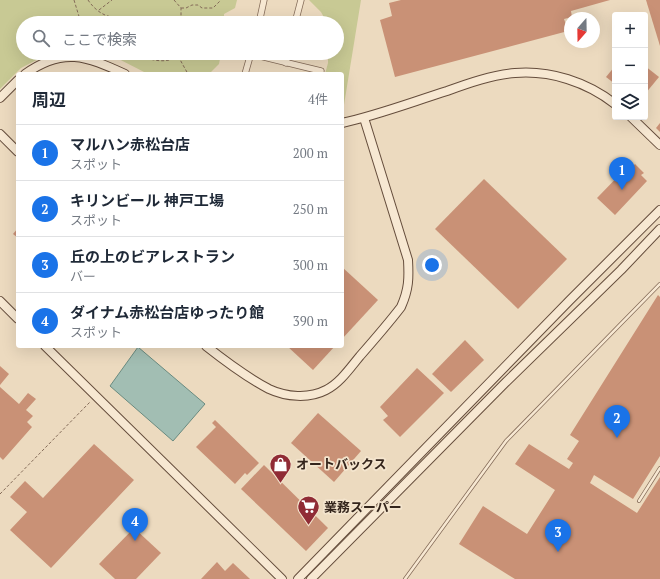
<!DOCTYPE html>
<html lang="ja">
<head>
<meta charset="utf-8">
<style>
	body { margin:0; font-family:"PT Serif","Noto Sans JP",serif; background:#f2f2f3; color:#1f2937 }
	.controls { position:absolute; right:12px; top:12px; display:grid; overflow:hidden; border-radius:4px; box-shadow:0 4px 16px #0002 }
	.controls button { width:36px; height:36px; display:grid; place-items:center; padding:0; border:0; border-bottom:1px solid #e0e1e3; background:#fff; color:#1f2937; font:20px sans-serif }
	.compass { position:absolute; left:564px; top:12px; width:36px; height:36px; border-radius:50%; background:#fff; box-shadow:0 4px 16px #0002; rotate:200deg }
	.you { position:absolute; left:432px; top:265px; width:14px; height:14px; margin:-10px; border:3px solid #fff; border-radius:50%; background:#1a73e8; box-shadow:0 0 0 6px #1a73e833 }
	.badge { display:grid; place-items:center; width:26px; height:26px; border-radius:50%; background:#1a73e8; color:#fff; font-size:13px; font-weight:700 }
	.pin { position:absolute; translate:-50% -33px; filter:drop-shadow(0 1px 2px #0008) }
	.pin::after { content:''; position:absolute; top:21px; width:14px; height:12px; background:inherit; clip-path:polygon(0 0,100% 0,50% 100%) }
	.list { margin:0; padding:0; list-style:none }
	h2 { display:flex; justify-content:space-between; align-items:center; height:52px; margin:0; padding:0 16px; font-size:17px }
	h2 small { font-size:13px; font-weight:400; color:#747a83 }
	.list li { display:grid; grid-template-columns:26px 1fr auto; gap:12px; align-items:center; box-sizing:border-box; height:56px; padding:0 16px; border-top:1px solid #e0e1e3 }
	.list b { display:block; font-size:15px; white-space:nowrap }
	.list p { margin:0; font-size:13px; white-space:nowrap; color:#747a83 }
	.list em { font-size:13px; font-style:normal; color:#747a83 }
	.icon { flex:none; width:22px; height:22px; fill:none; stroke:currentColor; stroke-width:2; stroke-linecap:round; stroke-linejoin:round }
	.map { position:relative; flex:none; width:660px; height:579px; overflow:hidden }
	.search { position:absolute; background:#fff; box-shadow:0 4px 16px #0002; left:16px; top:16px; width:328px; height:44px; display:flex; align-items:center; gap:10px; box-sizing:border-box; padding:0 14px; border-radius:22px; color:#747a83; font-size:15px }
	.panel { position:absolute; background:#fff; box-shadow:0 4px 16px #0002; left:16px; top:72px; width:328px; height:276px; border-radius:4px }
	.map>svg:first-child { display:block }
	.green { fill:#c8c994 }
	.water { fill:#a2beb3; stroke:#6a8b80 }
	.building { fill:#c99176 }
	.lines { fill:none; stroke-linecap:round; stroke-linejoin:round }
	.lane-casing { stroke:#846b58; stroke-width:4 }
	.street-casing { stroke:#846b58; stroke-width:7 }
	.secondary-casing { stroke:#654d3c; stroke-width:10 }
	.path { stroke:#846b58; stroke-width:1; stroke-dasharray:3 2; stroke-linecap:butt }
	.lane { stroke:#f7e8d2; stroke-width:2.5 }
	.street { stroke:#f7e8d2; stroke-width:5.5 }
	.secondary { stroke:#f7e8d2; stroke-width:8 }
	.labels { text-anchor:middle; stroke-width:3.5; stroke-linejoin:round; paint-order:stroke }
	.poi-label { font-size:13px; font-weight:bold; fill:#34251c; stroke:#f4e5ce; text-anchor:start }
</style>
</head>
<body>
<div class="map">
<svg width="660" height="579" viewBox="0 0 660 579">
	<rect width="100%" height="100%" fill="#ecdabf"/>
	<g class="green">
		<path d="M 0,0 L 237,0 L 235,8 L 224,14 L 224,23 L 23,23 L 23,53 L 50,53 L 21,68 L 0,89 Z"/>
		<path d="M 309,0 L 361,0 L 343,111 L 342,74 L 325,74 L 328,63 L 328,53 L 337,53 L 337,23 L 327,23 L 321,12 Z"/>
		<path d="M 107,53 L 221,53 L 219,64 L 209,74 L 148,74 Z"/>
	</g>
	<path class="water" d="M 138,347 L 205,404 L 173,441 L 110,386 Z"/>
	<g class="building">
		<path d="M 401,0 L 610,0 L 571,11 L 572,17 L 564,19 L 568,31 L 395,77 L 380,20 L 392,16 L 389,3 Z"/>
		<path d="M 646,0 L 660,0 L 660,46 Z"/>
		<path d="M 615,66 L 615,84 L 606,77 Z"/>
		<path d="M 645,66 L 659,77 L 645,94 Z"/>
		<path d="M 660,123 L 660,132 L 656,128 Z"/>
		<path d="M 635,164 L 644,173 L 641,175 L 647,181 L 615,215 L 597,198 L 628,166 L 631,168 Z"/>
		<path d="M 484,179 L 567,259 L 518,309 L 435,229 Z"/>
		<path d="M 18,228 L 18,238 L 13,234 Z"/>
		<path d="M 342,267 L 378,300 L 342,339 Z"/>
		<path d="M 658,295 L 660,297 L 660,456 L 633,499 L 594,475 L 590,483 L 637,513 L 660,477 L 660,579 L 515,579 L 459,544 L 483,506 L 527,534 L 555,490 L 515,464 L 529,444 L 569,469 L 573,463 L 567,459 L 579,441 L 570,435 Z"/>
		<path d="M 465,340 L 484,360 L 451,392 L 432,374 Z"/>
		<path d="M 287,346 L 335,346 L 313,370 Z"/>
		<path d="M 0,366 L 9,374 L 0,385 Z"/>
		<path d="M 417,368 L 444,393 L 400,437 L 383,420 L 388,416 L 380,407 Z"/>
		<path d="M 0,387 L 19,404 L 28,393 L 36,399 L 26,410 L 33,416 L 27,422 L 32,427 L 3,460 L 0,457 Z"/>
		<path d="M 318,413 L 361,451 L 334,482 L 291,443 Z"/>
		<path d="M 215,420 L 259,463 L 247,475 L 245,473 L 235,484 L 196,447 L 216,427 L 212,423 Z"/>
		<path d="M 94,444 L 134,480 L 51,568 L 10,530 L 27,512 L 10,497 L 25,481 L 43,498 Z"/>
		<path d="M 264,465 L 328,528 L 306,551 L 241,489 Z"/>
		<path d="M 134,528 L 161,553 L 136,579 L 115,579 L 99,564 Z"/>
		<path d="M 217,562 L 225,571 L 233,563 L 250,579 L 201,579 Z"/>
	</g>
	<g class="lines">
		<defs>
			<g id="lane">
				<path d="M 639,501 L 660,468"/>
				<path d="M 405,579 L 506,441 L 660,284"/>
			</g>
			<g id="street">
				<path d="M 259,23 L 264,0"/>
				<path d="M 295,23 L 301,0"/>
				<path d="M 251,54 L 321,71"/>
				<path d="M 286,63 L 288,53"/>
				<path d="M 245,74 L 251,53"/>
			</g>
			<g id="secondary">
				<path d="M 25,74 C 63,47 86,56 125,74"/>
				<path d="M 0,98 L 18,80"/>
				<path d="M 631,117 L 660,145"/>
				<path d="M 342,123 C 378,115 412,102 447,91 C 469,83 492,75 515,73 C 550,70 587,82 615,104"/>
				<path d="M 0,134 L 18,152"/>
				<path d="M 0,301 L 18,319"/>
				<path d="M 45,346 L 282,579"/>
				<path d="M 206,346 C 225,361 248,378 269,389 C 286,397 309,399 326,390 C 340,383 350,368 360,356 C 374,340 388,324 401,307 C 409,289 409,278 408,260 L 364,118"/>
				<path d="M 298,579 L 570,300 L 660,210"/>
				<path d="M 311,579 L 505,383 L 621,270 L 660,229"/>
			</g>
		</defs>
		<use href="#lane" class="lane-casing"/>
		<use href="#street" class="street-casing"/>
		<use href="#secondary" class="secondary-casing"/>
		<g class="path">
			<path d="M 74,0 L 81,23"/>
			<path d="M 88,0 C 92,6 98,12 105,15 C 111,17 115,18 119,23"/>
			<path d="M 174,0 L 181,8 L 181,23"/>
			<path d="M 181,8 L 186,8 L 192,5 L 198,5 L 202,8 L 213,8 L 221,0"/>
			<path d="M 99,10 L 112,0"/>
			<path d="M 96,23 L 99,19 L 115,19"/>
			<path d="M 122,53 C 142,54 164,70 182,53"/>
			<path d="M 169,53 L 178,56 L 188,74"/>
			<path d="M 111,60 L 118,53"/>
			<path d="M 0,494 L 90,402"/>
		</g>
		<use href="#lane" class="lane"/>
		<use href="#street" class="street"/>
		<use href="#secondary" class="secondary"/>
	</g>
	<defs>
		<symbol id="shop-pin" viewBox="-11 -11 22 30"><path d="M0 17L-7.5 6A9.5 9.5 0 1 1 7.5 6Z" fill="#902b35" stroke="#f4e5ce"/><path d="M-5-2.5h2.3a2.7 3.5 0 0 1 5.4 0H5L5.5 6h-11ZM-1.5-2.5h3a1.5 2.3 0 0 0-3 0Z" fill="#fff"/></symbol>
		<symbol id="supermarket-pin" viewBox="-11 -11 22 30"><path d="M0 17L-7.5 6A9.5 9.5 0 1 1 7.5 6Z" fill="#902b35" stroke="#f4e5ce"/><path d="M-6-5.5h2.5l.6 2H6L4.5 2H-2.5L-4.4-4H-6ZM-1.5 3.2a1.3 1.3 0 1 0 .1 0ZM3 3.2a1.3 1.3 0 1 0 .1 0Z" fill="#fff"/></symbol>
	</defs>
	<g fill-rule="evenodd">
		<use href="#shop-pin" x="268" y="452" width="25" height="34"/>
		<use href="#supermarket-pin" x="296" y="494" width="25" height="34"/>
	</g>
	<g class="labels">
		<g class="poi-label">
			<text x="296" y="469">オートバックス</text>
			<text x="324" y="512">業務スーパー</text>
		</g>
	</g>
</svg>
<div class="controls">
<button>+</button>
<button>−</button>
<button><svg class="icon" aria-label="layers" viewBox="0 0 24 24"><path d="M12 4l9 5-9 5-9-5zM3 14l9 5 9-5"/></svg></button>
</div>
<svg class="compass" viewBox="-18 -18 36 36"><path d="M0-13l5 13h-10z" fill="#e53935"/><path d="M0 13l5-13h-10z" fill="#747a83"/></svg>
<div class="you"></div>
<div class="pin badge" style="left:622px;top:190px">1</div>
<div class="pin badge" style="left:617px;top:438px">2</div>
<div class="pin badge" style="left:558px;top:552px">3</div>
<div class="pin badge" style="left:135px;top:541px">4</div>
<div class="search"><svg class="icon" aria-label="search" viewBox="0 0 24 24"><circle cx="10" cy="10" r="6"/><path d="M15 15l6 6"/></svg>ここで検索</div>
<section class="panel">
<h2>周辺<small>4件</small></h2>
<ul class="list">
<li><span class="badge">1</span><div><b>マルハン赤松台店</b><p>スポット</p></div><em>200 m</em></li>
<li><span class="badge">2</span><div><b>キリンビール 神戸工場</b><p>スポット</p></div><em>250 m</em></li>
<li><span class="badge">3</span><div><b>丘の上のビアレストラン</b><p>バー</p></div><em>300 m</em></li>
<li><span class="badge">4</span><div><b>ダイナム赤松台店ゆったり館</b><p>スポット</p></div><em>390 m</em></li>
</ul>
</section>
</div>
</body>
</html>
